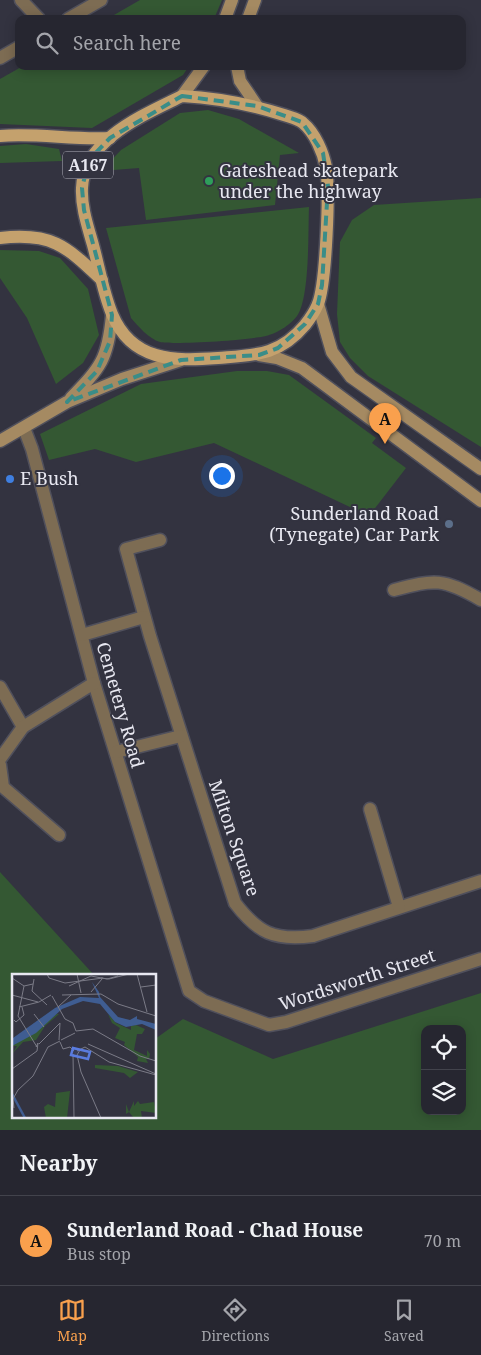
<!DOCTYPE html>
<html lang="en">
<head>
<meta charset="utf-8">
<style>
	body { margin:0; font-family:"Noto Serif",serif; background:#32323c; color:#f1f3f6 }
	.controls { position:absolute; right:15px; bottom:15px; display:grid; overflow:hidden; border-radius:10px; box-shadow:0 2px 12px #0003 }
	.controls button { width:45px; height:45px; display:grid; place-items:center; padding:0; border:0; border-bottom:1px solid #42434c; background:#262630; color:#f1f3f6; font:25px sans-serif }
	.you { position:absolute; left:221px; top:475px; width:18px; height:18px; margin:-12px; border:4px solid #fff; border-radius:50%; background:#1a73e8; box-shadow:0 0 0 8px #1a73e833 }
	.badge { display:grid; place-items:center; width:32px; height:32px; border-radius:50%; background:#f9a04d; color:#111; font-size:16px; font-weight:700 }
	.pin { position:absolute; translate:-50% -41px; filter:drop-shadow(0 1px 2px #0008) }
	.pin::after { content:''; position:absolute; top:26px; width:18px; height:15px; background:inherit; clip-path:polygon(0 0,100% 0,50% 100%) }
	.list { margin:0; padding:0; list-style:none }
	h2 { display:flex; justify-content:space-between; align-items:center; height:65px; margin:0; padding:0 20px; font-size:21px }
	h2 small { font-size:16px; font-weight:400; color:#a4a5ab }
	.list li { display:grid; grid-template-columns:32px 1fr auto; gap:15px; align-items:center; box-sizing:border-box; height:90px; padding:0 20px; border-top:1px solid #42434c }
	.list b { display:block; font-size:19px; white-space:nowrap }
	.list p { margin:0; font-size:16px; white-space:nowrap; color:#a4a5ab }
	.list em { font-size:16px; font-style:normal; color:#a4a5ab }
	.icon { flex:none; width:28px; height:28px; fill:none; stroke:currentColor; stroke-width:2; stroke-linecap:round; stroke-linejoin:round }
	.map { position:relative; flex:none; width:481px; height:1130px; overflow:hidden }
	.search { position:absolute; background:#262630; box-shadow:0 2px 12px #0003; left:15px; right:15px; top:15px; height:55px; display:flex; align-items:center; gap:12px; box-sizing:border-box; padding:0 18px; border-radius:10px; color:#a4a5ab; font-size:19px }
	.sheet { height:155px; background:#262630 }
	nav { display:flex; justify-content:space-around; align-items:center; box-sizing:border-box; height:70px; border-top:1px solid #42434c; background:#262630; font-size:14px; color:#a4a5ab }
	nav a { display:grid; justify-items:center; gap:2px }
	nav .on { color:#f9a04d }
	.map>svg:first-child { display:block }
	.green { fill:#345833; fill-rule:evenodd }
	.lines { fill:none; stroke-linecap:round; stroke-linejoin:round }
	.street-casing { stroke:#50505c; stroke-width:15 }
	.secondary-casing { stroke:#50505c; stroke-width:15 }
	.primary-casing { stroke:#50505c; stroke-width:15 }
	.street { stroke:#7d6c53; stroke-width:12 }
	.secondary { stroke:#a58a62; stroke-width:12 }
	.primary { stroke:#c4a16d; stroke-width:12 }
	.marked { fill:none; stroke:#3a8d88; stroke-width:4; stroke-dasharray:10 6; stroke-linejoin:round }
	.leisure-dot { fill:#2e9e5b; stroke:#333340; stroke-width:2 }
	.shop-dot { fill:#3f7fe0; stroke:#333340; stroke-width:2 }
	.service-dot { fill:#5c6f8a; stroke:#333340; stroke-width:2 }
	.labels { text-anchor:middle; stroke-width:4; stroke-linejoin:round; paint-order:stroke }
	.shield { fill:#333340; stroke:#b2b2bc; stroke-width:1 }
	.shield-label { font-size:16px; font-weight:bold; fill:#e8e8f1 }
	.poi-label { font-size:18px; fill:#e8e8f1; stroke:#333340; text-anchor:start }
	.street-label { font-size:18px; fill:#e8e8f1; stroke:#333340 }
	.inset-river { fill:none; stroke:#3f5d92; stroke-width:2.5 }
	.inset-road { fill:none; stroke:#7b7b87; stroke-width:1 }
	.view { fill:#5a7ce0; fill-opacity:0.15; stroke:#5a7ce0; stroke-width:2.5 }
	.inset-edge { fill:none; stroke:#e8e8f1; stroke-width:2.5 }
</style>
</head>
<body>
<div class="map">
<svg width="481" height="1130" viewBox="0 0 481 1130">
	<rect width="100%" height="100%" fill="#333340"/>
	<g class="green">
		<path d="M 140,0 L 222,0 L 214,19 L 107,19 Z"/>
		<path d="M 23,66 L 189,66 L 183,75 L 92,128 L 0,124 L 0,79 Z"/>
		<path d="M 208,110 L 239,119 L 299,153 L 280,155 L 275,205 L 146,220 L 139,168 L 101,171 L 121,150 L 180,113 Z"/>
		<path d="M 26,144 L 59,149 L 62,161 L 0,163 L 0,146 Z"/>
		<path d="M 481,198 L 481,447 L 368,376 L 350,358 L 340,342 L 337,314 L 340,242 L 352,220 L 374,205 Z"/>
		<path d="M 309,207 C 308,231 310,298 297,316 C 291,324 279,332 269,335 C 257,340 173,345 160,342 C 149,339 138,326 131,318 L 106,228 Z"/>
		<path d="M 0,250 L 39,251 L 60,258 L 88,289 L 99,335 L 83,363 L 56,384 L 27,318 L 0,278 Z"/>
		<path d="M 237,371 L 267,371 L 289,375 L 376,438 L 372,443 L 406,468 L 369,516 L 214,443 L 136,462 L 95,449 L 49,460 L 40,434 L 141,384 Z"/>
		<path d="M 0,872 L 94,975 L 14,975 L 14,1116 L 155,1116 L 155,1039 L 183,1019 L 273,1059 L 481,993 L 481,1130 L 0,1130 ZM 425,1029 L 462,1029 L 462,1111 L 425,1111 Z"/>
	</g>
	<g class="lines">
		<defs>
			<g id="street">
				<path d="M 21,0 L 39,19"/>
				<path d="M 68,19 L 101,0"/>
				<path d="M 0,58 L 19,47"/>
				<path d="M 24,428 L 32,449 L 94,683 L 189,991 L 204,1001 L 269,1025 L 286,1022 L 481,959"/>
				<path d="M 160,540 L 126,549 L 150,636 L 235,903 C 258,933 274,941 313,936 L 481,881"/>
				<path d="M 394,590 C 435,579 443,578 481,600"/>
				<path d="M 82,635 L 144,617"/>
				<path d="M 0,687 L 23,727 L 0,759"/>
				<path d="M 23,727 L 94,683"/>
				<path d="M 116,752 L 181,736"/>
				<path d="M 0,765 L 3,787 L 59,835"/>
				<path d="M 370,809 L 399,907"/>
			</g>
			<g id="secondary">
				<path d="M 225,19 L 232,0"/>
				<path d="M 248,19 L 255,0"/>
				<path d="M 237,66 L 240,81 L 257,106"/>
				<path d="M 182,96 L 204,66"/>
				<path d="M 318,304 L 332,352 L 351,377 L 481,469"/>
				<path d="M 259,355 L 277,358 L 302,368 L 481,501"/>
				<path d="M 71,398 C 101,367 108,359 112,315"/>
				<path d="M 0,441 L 67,402 L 122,379 L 181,360"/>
			</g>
			<g id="primary">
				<path d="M 182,96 C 217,98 250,104 284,115 C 290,117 299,119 303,123 C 315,133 323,152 326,167 C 330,190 326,283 318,304 C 315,311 309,320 305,325 C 279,356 255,355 218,358 C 174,361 132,362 112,314 C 103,292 99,267 93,245 C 88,227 81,207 82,188 C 84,139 144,115 182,96 Z"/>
				<path d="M 0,136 C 37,133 73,140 110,138"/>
				<path d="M 0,238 C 52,232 66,246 102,280"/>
			</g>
		</defs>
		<use href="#street" class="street-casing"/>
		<use href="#secondary" class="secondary-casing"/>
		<use href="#primary" class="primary-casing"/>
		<use href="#street" class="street"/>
		<use href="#secondary" class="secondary"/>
		<use href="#primary" class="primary"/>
	</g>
	<path class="marked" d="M 182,96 L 257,106 L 302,122 L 323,153 L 328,186 L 322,285 L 318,304 L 305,324 L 278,348 L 259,355 L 181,360 L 67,402 L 97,371 L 110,341 L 112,315 L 84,210 L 82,188 L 89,160 L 110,138 Z"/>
	<circle class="leisure-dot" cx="209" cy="181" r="5"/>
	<circle class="shop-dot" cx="10" cy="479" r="5"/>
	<circle class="service-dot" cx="449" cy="524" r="5"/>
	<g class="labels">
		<rect class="shield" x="63" y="151.5" width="50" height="27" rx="4"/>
		<g class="shield-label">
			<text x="88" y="171">A167</text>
		</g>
		<g class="poi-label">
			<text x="219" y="177">Gateshead skatepark<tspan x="219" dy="21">under the highway</tspan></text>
			<text x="20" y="485">E Bush</text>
			<text x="439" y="520" text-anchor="end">Sunderland Road<tspan x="439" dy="21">(Tynegate) Car Park</tspan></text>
		</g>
		<g class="street-label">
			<text transform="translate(120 705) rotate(74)" y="6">Cemetery Road</text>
			<text transform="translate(234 838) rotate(71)" y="6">Milton Square</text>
			<text transform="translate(357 980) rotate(-18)" y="6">Wordsworth Street</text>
		</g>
	</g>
	<g transform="translate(12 974)">
		<rect width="144" height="144" fill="#333340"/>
		<path d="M 44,39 L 36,47 L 45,40 L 47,40 L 33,52 L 24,66 L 11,68 L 0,80 L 5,72 L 0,72 ZM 96,40 L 104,49 L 119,56 L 119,52 L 124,51 L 133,55 L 130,60 L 125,60 L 122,76 L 135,82 L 135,76 L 138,80 L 137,85 L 134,85 L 136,89 L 125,87 L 126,83 L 112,71 L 113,68 L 103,64 L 108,54 L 100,49 ZM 83,91 L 106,92 L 126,98 L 118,104 L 112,99 L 83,94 ZM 58,117 L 55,144 L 34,144 L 32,133 L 36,130 L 43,133 L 44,119 ZM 122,127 L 122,132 L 126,127 L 128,130 L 142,128 L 144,139 L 129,137 L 130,144 L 139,144 L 122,144 L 117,138 L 114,140 L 114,130 L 117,138 Z" fill="#345833"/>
		<path d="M 80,8 L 87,18 L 88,23 L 106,43 L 118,46 L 125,42 L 125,45 L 144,50 L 144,56 L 130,50 L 114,53 L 103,48 L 88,30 L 71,27 L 50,35 L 24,59 L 0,72 L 1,64 L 43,34 L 68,23 L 87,24 Z" fill="#3f5d92"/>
		<path class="inset-river" d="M 0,120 L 13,144"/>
		<path class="inset-road" d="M 35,0 L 37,4 L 53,9 L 91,4M 65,0 L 69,19M 125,0 L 135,38M 0,4 L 12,12 L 21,10M 89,4 L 97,5 L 117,0M 22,5 L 20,17 L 35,31M 12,12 L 6,42 L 25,73M 57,12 L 79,2 L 95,5 L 106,2M 129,13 L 144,11M 79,18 L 90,5M 0,21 L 26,28M 50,21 L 89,20 L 106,30 L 144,42M 40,22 L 53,45M 7,33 L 27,28 L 39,21M 46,33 L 59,21M 22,40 L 32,53M 53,45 L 61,49 L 64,57M 2,46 L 4,48 L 12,41 L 10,33M 64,57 L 81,55 L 128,82 L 144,87M 47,66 L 48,49M 49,66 L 63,59M 48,68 L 51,75 L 58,73 L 62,77M 27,70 L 48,49M 76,70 L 144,100M 68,76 L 65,81 L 69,98 L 89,144M 65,77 L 73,73 L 97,88 L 144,101M 61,80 L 62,144M 0,95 L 25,77 L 26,69 L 24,73M 2,134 L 1,125 L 6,116 L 21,102 L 36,73 L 48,67"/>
		<path class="view" d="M 61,74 L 78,78 L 76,85 L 59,81 Z"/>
		<rect width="144" height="144" class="inset-edge"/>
	</g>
</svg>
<div class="controls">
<button><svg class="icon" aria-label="locate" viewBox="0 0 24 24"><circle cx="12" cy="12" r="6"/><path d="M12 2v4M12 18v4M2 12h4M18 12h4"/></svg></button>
<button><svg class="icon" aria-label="layers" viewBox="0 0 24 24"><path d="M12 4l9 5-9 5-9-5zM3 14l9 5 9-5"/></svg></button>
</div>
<div class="you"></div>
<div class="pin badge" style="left:385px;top:444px">A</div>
<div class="search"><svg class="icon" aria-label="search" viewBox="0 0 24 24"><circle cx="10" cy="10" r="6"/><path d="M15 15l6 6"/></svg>Search here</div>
</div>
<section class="sheet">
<h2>Nearby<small></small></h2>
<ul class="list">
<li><span class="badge">A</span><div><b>Sunderland Road - Chad House</b><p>Bus stop</p></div><em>70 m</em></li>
</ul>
</section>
<nav>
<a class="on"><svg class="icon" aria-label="map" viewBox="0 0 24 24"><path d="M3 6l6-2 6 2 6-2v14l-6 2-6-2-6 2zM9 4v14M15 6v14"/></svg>Map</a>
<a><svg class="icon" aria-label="directions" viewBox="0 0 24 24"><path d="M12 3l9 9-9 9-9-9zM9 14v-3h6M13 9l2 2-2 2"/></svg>Directions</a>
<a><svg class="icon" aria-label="saved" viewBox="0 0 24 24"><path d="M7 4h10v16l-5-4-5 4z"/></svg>Saved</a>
</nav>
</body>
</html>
